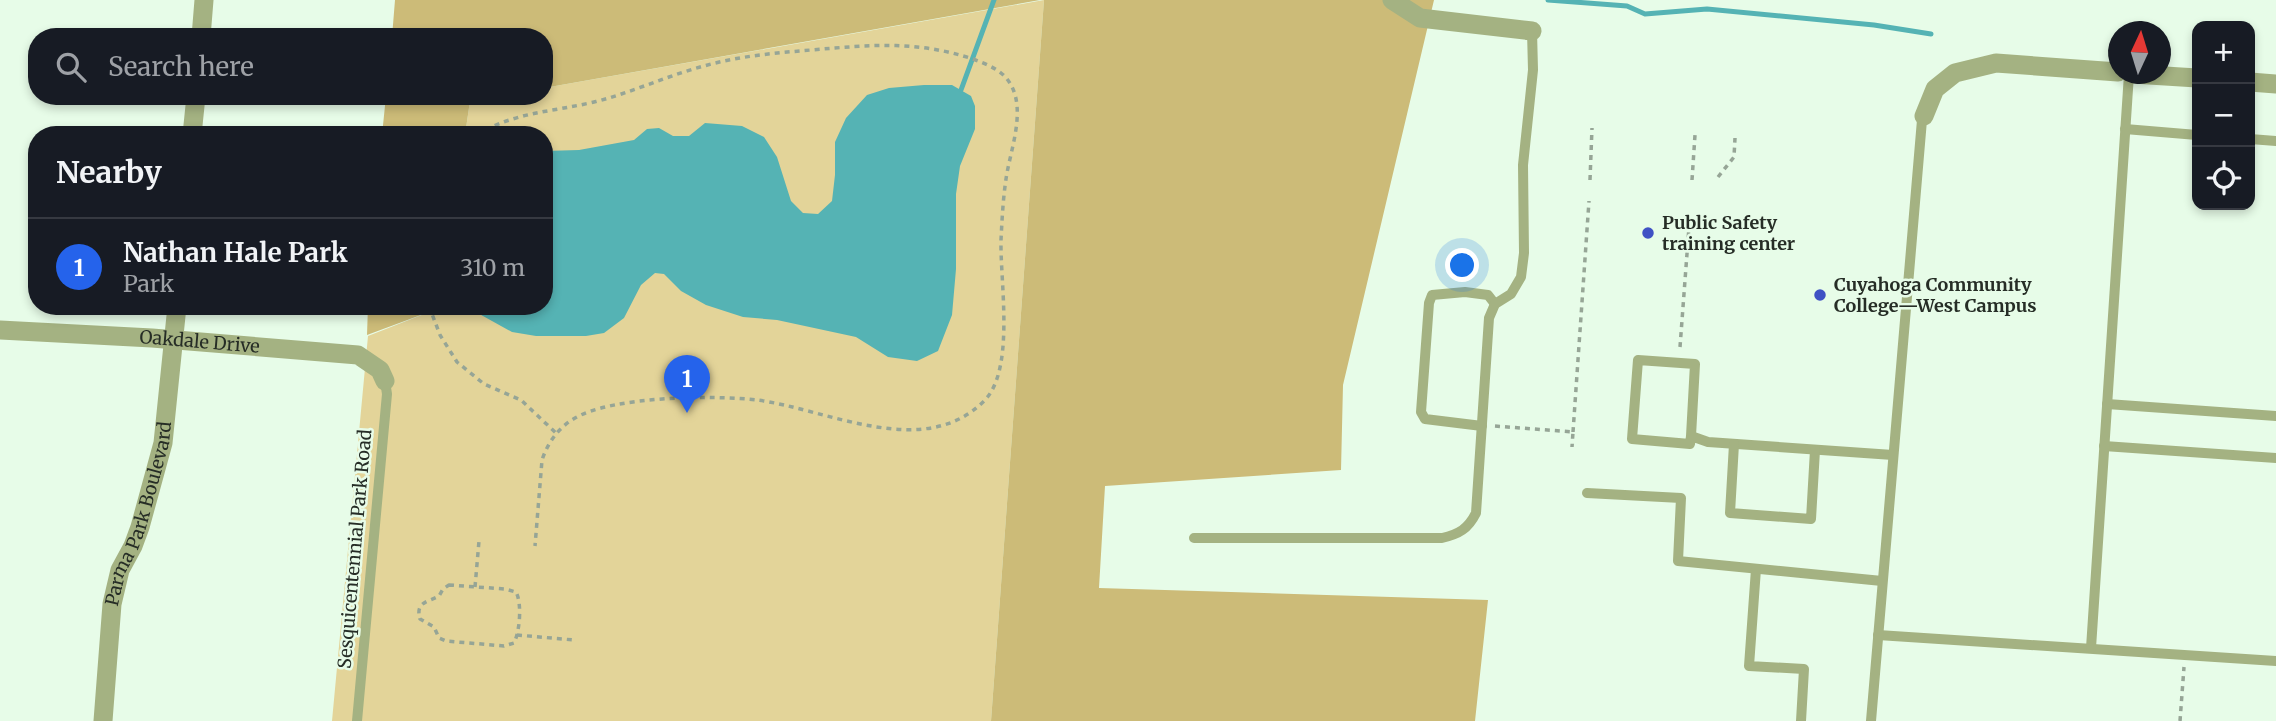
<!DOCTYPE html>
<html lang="en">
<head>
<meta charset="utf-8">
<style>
	body { margin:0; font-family:Merriweather,serif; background:#20242c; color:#f1f3f6 }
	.controls { position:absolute; right:21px; top:21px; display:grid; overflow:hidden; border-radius:14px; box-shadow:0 4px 10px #0003 }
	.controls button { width:63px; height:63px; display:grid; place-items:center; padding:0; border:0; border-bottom:2px solid #363941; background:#171b24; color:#f1f3f6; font:35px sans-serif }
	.compass { position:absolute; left:2108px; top:21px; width:63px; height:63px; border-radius:50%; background:#171b24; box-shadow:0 4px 10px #0003; rotate:4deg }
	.you { position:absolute; left:1463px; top:266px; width:24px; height:24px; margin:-18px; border:5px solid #fff; border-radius:50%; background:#1a73e8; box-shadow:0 0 0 10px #1a73e833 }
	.badge { display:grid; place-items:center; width:46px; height:46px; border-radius:50%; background:#2563eb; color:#fff; font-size:23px; font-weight:700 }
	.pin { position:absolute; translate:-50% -58px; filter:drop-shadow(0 2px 4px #0008) }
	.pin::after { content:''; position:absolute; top:37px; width:24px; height:21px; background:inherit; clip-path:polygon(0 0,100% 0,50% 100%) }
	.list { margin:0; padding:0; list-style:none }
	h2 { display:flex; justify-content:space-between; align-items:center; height:91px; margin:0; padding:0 28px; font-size:30px }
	h2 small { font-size:23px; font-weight:400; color:#9ea1a6 }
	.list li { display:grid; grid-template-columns:46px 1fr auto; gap:21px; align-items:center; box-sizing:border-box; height:98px; padding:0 28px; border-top:2px solid #363941 }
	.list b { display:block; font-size:26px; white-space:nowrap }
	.list p { margin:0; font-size:23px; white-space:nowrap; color:#9ea1a6 }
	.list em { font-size:23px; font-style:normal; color:#9ea1a6 }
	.icon { flex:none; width:38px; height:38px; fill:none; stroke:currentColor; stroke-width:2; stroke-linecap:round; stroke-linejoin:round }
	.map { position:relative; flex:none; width:2276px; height:721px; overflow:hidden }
	.search { position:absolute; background:#171b24; box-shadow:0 4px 10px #0003; left:28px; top:28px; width:525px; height:77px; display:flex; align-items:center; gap:18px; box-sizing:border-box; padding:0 24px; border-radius:28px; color:#9ea1a6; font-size:26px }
	.panel { position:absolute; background:#171b24; box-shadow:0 4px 10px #0003; left:28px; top:126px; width:525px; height:189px; border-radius:28px }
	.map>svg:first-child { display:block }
	.green { fill:#e3d499 }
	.forest { fill:#ccbb78 }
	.water { fill:#55b3b4 }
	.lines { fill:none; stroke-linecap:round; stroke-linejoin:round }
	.stream { stroke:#55b3b4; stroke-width:5 }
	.path { stroke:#96a596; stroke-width:3.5; stroke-dasharray:5 5; stroke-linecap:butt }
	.service { stroke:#a4b282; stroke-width:10 }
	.minor { stroke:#a4b282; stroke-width:19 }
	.poi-dot { fill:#3f51c4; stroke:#e7fce8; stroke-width:2.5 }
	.labels { text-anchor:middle; stroke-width:5; stroke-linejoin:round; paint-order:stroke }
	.poi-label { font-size:18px; font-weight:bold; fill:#262d26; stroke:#e7fce8; text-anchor:start }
	.street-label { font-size:18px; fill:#262d26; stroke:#e7fce8 }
</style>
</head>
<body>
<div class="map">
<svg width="2276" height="721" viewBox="0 0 2276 721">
	<rect width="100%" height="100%" fill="#e7fce8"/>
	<path class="green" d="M 1044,0 L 991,721 L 332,721 L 368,336 L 437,309 L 437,306 L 544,306 L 544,135 L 465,135 L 470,101 L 498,96 L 544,96 L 544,88 Z"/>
	<g class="forest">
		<path d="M 395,0 L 1040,0 L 544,88 L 544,37 L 392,37 Z"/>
		<path d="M 1044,0 L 1434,0 L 1343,385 L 1341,470 L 1105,486 L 1099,588 L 1488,600 L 1475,721 L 991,721 Z"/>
		<path d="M 386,96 L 498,96 L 470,101 L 465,135 L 382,135 Z"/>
		<path d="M 368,306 L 437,306 L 437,309 L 367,335 Z"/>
	</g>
	<path class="water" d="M 924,85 L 952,85 L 971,96 L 975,106 L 975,129 L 960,166 L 956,194 L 956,269 L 952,315 L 938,351 L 917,361 L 888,357 L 856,337 L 777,320 L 743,317 L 706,305 L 681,291 L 664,274 L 655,273 L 641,285 L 624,318 L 604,333 L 586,336 L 536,336 L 512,332 L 474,311 L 472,306 L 544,306 L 544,151 L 579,150 L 634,140 L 647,129 L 659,128 L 673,136 L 689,136 L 705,123 L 742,126 L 764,137 L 777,157 L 791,201 L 803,213 L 818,214 L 832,201 L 835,175 L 835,142 L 846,118 L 867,95 L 889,88 Z"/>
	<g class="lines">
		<g class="stream">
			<path d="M 1548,0 L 1627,6 L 1645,14 L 1707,9 L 1874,25 L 1931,34"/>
			<path d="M 961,90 L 994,0"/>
		</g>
		<g class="path">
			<path d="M 477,135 C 514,112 552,112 594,102 C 631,93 666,76 704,66 C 739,56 775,53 811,50 C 871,45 915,40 973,59 C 988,65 1003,70 1011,85 C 1026,112 1010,151 1006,179 C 1003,199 1002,220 1001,240 C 1000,282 1015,368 985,400 C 925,462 827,409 757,400 C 713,395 613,396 575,418 C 559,427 548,442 542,460 L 535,546"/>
			<path d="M 1718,177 L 1734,157 L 1735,138"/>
			<path d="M 1590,180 L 1592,128"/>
			<path d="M 1692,180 L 1695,135"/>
			<path d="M 429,306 L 440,335 L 457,362 L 484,384 L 521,400 L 556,433"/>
			<path d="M 1680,347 L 1689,227"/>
			<path d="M 1495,426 L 1573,432 L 1572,447"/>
			<path d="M 1573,432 L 1589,201"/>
			<path d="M 449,585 L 505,589 L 516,592 C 522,603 520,631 514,643 L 504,646 L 446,641 L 439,638 L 434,627 L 420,619 C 415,602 428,602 439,596 L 443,589 Z"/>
			<path d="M 475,587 L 479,541"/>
			<path d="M 517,635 L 574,640"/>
			<path d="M 2180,721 L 2184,667"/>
		</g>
		<g class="service">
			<path d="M 2125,129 L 2197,135"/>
			<path d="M 2250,139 L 2276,141"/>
			<path d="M 2107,404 L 2276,416"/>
			<path d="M 1482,426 L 1425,419 L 1421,412 L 1429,303 L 1432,295 L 1465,292 L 1488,295 L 1495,304"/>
			<path d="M 1691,436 L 1690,444 L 1632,439 L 1638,360 L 1695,364 L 1691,436 L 1708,442 L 1893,455"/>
			<path d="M 1734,444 L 1730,513 L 1811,519 L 1815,450"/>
			<path d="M 2104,446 L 2276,458"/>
			<path d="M 1587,493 L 1681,498 L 1678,561 L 1882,581"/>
			<path d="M 1194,538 L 1442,538 C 1459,534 1468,529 1476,513 L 1489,318 L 1495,304 L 1511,294 L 1521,277 L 1524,253 L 1523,165 L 1533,70 L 1532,31"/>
			<path d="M 1756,569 L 1749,666 L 1804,669 L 1801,721"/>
			<path d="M 1878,635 L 2276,661"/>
			<path d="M 2091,648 L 2129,74"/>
			<path d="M 357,721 L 387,394 L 385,381"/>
			<path d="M 1871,721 L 1922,120 L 1924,116"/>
		</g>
		<g class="minor">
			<path d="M 1392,0 L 1420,18 L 1532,31"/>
			<path d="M 201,37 L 204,0"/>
			<path d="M 2133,74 L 2197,78"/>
			<path d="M 2250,82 L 2276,84"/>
			<path d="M 1924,116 L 1935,89 L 1955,73 L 1996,63 L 2118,72"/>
			<path d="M 192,135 L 196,96"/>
			<path id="s1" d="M 0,330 L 152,338 L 358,355 L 380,370 L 385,381"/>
			<path id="s2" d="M 103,721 L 112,604 L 120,570 L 133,546 L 140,527 L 163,443 L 177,306"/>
		</g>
	</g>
	<g class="poi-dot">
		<circle cx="1648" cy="233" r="7"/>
		<circle cx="1820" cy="295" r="7"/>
	</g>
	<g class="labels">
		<g class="poi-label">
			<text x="1662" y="229">Public Safety<tspan x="1662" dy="21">training center</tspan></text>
			<text x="1834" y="291">Cuyahoga Community<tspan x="1834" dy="21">College—West Campus</tspan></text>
		</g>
		<g class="street-label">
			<text dy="6" stroke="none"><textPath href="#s1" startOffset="200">Oakdale Drive</textPath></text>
			<text dy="6" stroke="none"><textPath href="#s2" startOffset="212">Parma Park Boulevard</textPath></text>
			<text transform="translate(355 549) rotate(-85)" y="6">Sesquicentennial Park Road</text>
		</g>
	</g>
</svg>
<div class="controls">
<button>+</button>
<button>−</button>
<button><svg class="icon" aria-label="locate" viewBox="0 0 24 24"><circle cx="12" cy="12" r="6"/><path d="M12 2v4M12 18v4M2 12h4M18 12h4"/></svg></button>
</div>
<svg class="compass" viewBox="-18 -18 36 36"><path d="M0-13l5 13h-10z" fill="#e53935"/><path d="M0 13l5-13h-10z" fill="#9ea1a6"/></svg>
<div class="you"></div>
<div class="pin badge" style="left:687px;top:413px">1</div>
<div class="search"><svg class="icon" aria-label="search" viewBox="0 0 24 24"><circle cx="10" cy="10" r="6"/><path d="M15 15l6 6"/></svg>Search here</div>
<section class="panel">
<h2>Nearby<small></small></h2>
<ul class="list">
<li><span class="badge">1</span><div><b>Nathan Hale Park</b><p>Park</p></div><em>310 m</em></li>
</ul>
</section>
</div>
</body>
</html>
